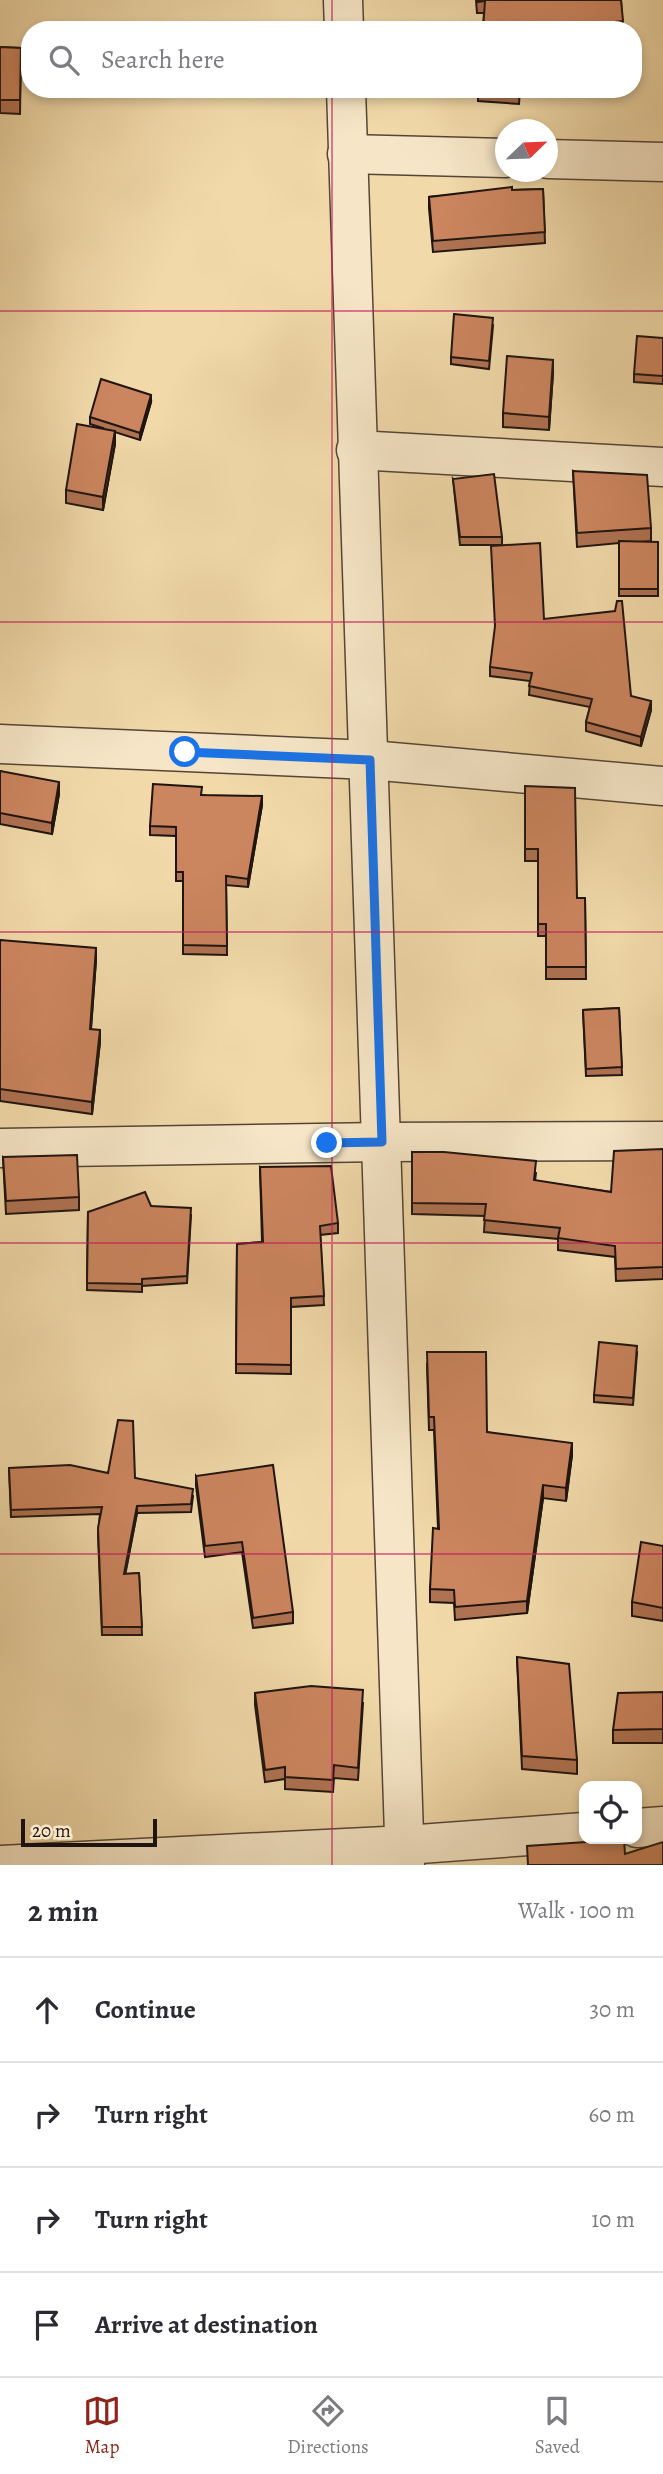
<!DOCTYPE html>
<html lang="en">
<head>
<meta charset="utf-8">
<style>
	body { margin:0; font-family:Alegreya,serif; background:#f2f2f3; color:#2b2b33 }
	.controls { position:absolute; right:21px; bottom:21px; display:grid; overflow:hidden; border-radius:14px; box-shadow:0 4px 10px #0003 }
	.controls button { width:63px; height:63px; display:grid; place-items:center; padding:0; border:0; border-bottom:2px solid #e1e1e2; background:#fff; color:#2b2b33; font:35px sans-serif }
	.compass { position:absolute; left:495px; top:119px; width:63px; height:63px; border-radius:50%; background:#fff; box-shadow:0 4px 10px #0003; rotate:67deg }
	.scale { position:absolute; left:21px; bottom:18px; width:136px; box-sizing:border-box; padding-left:7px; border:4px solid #1f140f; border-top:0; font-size:19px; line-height:24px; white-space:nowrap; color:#1f140f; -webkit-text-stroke:5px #f6e6c7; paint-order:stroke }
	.stop { position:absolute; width:21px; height:21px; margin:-16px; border:5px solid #1a73e8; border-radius:50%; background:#fff }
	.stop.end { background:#1a73e8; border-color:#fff; box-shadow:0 2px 7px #0008 }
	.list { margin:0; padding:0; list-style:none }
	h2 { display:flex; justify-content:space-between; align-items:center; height:91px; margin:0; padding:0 28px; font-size:30px }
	h2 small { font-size:23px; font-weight:400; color:#7c7c81 }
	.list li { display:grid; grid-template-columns:46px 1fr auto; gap:21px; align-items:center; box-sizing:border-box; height:105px; padding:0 28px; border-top:2px solid #e1e1e2 }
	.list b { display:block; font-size:26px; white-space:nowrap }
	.list em { font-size:23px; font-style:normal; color:#7c7c81 }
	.icon { flex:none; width:38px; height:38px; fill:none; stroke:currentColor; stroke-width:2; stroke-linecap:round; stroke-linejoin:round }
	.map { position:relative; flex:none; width:663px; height:1865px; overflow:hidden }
	.search { position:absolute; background:#fff; box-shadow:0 4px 10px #0003; left:21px; right:21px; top:21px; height:77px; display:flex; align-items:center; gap:18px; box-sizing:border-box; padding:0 24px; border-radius:28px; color:#7c7c81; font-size:26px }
	.sheet { height:511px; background:#fff }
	nav { display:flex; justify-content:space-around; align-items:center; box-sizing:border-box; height:98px; border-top:2px solid #e1e1e2; background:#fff; font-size:19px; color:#7c7c81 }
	nav a { display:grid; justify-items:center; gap:4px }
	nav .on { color:#8f2418 }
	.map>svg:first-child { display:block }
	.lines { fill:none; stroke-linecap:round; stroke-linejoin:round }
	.minor-casing { stroke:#544536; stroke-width:41 }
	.tertiary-casing { stroke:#544536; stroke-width:41 }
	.minor { stroke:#f6e6c7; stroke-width:38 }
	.tertiary { stroke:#f6e6c7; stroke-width:38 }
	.wall { fill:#af7252; stroke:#1f140f; stroke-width:2 }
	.shaded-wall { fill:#8e5d42; stroke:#1f140f; stroke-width:2 }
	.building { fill:#cb855f; stroke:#1f140f; stroke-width:2 }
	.route { stroke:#1a73e8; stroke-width:9 }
	.grid { fill:none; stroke:#c2185b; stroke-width:2; stroke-opacity:0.55 }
</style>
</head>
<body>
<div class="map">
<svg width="663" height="1865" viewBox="0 0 663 1865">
	<rect width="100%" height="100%" fill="#f1d9a9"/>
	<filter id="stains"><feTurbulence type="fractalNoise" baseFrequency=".00286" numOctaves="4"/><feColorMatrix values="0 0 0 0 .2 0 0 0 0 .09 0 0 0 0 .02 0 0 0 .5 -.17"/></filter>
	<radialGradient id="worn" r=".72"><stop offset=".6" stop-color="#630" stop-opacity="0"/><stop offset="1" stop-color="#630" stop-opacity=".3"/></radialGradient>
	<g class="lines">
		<defs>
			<g id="minor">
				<path d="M 343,0 L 344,30"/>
				<path d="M 346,89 L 405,1865"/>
				<path d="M 347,154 L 505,158"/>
				<path d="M 548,159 L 663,162"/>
				<path d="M 356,450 L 663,467"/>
				<path d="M 0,744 L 370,760 L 663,786"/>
				<path d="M 0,1148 L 382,1142 L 663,1141"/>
			</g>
			<g id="tertiary">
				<path d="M 637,1828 L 663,1826"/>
				<path d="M 0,1865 L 406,1845 L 584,1832"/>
			</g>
		</defs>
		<use href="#minor" class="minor-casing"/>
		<use href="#tertiary" class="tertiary-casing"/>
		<use href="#minor" class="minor"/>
		<use href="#tertiary" class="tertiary"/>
	</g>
	<g class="wall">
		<path d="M 476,0 L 621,0 L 623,30 L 483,30 L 484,13 L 477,13 Z"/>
		<path d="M 0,47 L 21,48 L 20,114 L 0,113 Z"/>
		<path d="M 478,89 L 520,89 L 519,104 L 478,101 Z"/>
		<path d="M 543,189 L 545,243 L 433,252 L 429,208 L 429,197 L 512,190 Z"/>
		<path d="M 493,326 L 489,369 L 451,364 L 451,357 Z"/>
		<path d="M 663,338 L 663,384 L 634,382 L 634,374 Z"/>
		<path d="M 553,373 L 549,430 L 503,427 L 503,413 Z"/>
		<path d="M 151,402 L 140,440 L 115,432 L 115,444 L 103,510 L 66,503 L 66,490 L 103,428 L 90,424 L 90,417 Z"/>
		<path d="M 573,471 L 651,528 L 651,541 L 642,542 L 658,542 L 658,596 L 619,596 L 619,543 L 577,547 Z"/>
		<path d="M 453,479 L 502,537 L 502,545 L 460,545 Z"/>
		<path d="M 544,619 L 631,696 L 651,710 L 641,746 L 586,731 L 586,722 L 590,707 L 529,695 L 530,681 L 490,676 L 490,667 Z"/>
		<path d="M 0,771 L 59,794 L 52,834 L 0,824 Z"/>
		<path d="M 525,786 L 577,898 L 585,898 L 586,979 L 546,979 L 546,936 L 538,936 L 538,861 L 525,861 Z"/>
		<path d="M 202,795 L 262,805 L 248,887 L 226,885 L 227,955 L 183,954 L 183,881 L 176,881 L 176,836 L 150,835 L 150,826 Z"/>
		<path d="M 0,940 L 96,960 L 91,1029 L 100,1042 L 92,1114 L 0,1101 Z"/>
		<path d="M 619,1008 L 622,1075 L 586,1076 L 583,1010 Z"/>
		<path d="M 663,1149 L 663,1279 L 616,1281 L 615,1257 L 558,1250 L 558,1239 L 484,1232 L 485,1216 L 412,1214 L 412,1152 L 536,1173 L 535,1181 L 611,1192 Z"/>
		<path d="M 3,1157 L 79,1197 L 79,1210 L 6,1214 Z"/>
		<path d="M 260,1167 L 338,1223 L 338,1233 L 320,1235 L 324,1305 L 291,1307 L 291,1374 L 236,1373 L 237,1244 L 262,1242 Z"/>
		<path d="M 151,1206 L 191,1215 L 187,1283 L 142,1286 L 142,1292 L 87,1290 L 88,1212 Z"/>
		<path d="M 637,1353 L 633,1405 L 594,1402 L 594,1395 Z"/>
		<path d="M 427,1365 L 487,1432 L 572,1455 L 566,1501 L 543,1498 L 527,1613 L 455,1620 L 454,1603 L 430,1602 L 430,1589 L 438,1528 L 434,1430 L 429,1430 Z"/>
		<path d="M 9,1468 L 135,1478 L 193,1496 L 191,1512 L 137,1513 L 125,1574 L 139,1573 L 142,1635 L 102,1635 L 98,1535 L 100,1514 L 11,1517 Z"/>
		<path d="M 196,1476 L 293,1612 L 293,1623 L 253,1628 L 242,1552 L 205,1557 L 196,1486 Z"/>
		<path d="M 663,1546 L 663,1621 L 632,1616 L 632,1602 Z"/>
		<path d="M 517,1657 L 577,1760 L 577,1774 L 522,1769 Z"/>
		<path d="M 663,1692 L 663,1743 L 613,1743 L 613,1730 Z"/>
		<path d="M 255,1693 L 363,1703 L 358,1780 L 334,1778 L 333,1792 L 285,1789 L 285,1779 L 265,1782 L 255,1705 Z"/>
	</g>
	<g class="shaded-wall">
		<path d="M 553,360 L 553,373 L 549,430 L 549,417 Z"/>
		<path d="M 151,395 L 151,402 L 140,440 L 140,433 Z"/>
		<path d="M 115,431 L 115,444 L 103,510 L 103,497 Z"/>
		<path d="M 651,701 L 651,710 L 641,746 L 641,737 Z"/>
		<path d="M 59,782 L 59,794 L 52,834 L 52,823 Z"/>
		<path d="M 262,796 L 262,805 L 248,887 L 248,879 Z"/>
		<path d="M 96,948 L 96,960 L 90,1041 L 90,1029 Z"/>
		<path d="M 100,1030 L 100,1042 L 92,1114 L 92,1102 Z"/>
		<path d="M 572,1443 L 572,1455 L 566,1501 L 566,1488 Z"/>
		<path d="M 543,1485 L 543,1498 L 527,1613 L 527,1601 Z"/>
		<path d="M 137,1506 L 137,1513 L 124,1581 L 124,1574 Z"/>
	</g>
	<g class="building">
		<path d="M 477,0 L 621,0 L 623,21 L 544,30 L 483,30 L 485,1 L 477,2 Z"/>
		<path d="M 0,47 L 21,48 L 20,100 L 0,100 Z"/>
		<path d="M 478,89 L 520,89 L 519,92 Z"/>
		<path d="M 512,187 L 512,190 L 543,189 L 545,232 L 433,241 L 429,197 Z"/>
		<path d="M 454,314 L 493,318 L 489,361 L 451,357 Z"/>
		<path d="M 637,336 L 663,338 L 663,376 L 634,374 Z"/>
		<path d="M 507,356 L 553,360 L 549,417 L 503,413 Z"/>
		<path d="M 101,379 L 151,395 L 140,433 L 90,417 Z"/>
		<path d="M 77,424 L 115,431 L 103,497 L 66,490 Z"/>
		<path d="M 573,471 L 647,475 L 651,528 L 577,533 Z"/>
		<path d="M 494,474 L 502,537 L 460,537 L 453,479 Z"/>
		<path d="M 619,541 L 658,542 L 658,589 L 619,589 Z"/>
		<path d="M 540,543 L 544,619 L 615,611 L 617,601 L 622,601 L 631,696 L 651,701 L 641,737 L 586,722 L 592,699 L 529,686 L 532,673 L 490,667 L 495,626 L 491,546 Z"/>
		<path d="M 0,771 L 59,782 L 52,823 L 0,813 Z"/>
		<path d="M 153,784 L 202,787 L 201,795 L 262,796 L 248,879 L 226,876 L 227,946 L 183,945 L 183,872 L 176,872 L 176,827 L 150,826 Z"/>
		<path d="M 525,786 L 575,788 L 577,898 L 585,898 L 586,967 L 546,967 L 546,924 L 538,924 L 538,849 L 525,849 Z"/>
		<path d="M 0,940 L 96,948 L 90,1029 L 100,1030 L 92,1102 L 0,1089 Z"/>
		<path d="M 619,1008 L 622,1067 L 586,1069 L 583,1010 Z"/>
		<path d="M 663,1149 L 663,1267 L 616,1269 L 615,1246 L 558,1238 L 560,1228 L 484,1220 L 486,1204 L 412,1203 L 412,1152 L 444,1152 L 536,1161 L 534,1180 L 611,1192 L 614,1151 Z"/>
		<path d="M 77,1155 L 79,1197 L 6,1201 L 3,1157 Z"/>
		<path d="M 331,1166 L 338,1223 L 320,1226 L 324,1296 L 291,1298 L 291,1365 L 236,1364 L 237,1244 L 263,1242 L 260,1167 Z"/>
		<path d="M 145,1192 L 151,1206 L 191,1208 L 187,1276 L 142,1279 L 142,1284 L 87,1283 L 88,1212 Z"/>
		<path d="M 599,1342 L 637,1346 L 633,1398 L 594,1395 Z"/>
		<path d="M 427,1352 L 486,1352 L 487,1432 L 572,1443 L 566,1488 L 543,1485 L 527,1601 L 455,1607 L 454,1590 L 430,1589 L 433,1528 L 439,1529 L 434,1417 L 429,1417 Z"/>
		<path d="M 118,1420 L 133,1421 L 135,1478 L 193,1489 L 191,1504 L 137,1506 L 124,1574 L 139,1573 L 142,1627 L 102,1627 L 98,1528 L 102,1507 L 11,1510 L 9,1468 L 70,1465 L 108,1473 Z"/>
		<path d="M 273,1465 L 293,1612 L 253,1618 L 242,1542 L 205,1546 L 196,1476 Z"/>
		<path d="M 641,1542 L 663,1546 L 663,1608 L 632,1602 Z"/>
		<path d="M 517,1657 L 569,1664 L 577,1760 L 522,1756 Z"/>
		<path d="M 311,1686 L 363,1690 L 358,1768 L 334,1765 L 333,1780 L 285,1777 L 285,1767 L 265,1770 L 255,1693 Z"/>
		<path d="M 663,1692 L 663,1729 L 613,1730 L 618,1693 Z"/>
		<path d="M 591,1839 L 624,1839 L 625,1854 L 663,1842 L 663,1865 L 528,1865 L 527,1846 L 586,1842 Z"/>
	</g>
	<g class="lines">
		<path class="route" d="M 185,752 L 370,760 L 382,1142 L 327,1143"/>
	</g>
	<path class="grid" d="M 332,0 L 332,30M 332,89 L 332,1865M 0,311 L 663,311M 0,622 L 663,622M 0,932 L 663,932M 0,1243 L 663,1243M 0,1554 L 663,1554"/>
	<rect width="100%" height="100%" filter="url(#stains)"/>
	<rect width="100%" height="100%" fill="url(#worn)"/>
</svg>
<div class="controls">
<button><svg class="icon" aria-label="locate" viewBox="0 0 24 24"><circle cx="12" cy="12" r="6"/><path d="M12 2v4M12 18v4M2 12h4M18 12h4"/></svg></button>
</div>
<svg class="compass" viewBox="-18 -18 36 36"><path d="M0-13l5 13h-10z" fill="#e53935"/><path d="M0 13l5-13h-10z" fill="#7c7c81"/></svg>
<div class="scale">20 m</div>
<div class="stop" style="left:185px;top:752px"></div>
<div class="stop end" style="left:327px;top:1143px"></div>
<div class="search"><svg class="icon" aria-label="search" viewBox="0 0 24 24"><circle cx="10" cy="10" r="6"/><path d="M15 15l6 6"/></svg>Search here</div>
</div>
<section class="sheet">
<h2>2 min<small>Walk · 100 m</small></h2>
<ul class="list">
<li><svg class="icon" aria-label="ahead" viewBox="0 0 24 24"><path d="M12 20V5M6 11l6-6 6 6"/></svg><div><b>Continue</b></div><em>30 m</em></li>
<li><svg class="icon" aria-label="right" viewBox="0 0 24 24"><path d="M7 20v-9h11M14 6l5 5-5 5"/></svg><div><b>Turn right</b></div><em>60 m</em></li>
<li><svg class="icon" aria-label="right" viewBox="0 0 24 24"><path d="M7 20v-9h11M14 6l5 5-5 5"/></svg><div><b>Turn right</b></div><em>10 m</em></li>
<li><svg class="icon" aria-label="arrive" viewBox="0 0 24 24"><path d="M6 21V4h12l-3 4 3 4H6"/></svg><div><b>Arrive at destination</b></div></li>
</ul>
</section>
<nav>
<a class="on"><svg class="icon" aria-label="map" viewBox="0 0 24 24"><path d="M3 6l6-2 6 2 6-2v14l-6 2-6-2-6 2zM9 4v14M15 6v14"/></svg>Map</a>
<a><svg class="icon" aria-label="directions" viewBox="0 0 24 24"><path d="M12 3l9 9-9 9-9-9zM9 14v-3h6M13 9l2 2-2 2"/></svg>Directions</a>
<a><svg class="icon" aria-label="saved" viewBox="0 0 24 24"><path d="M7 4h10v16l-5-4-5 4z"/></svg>Saved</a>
</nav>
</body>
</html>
